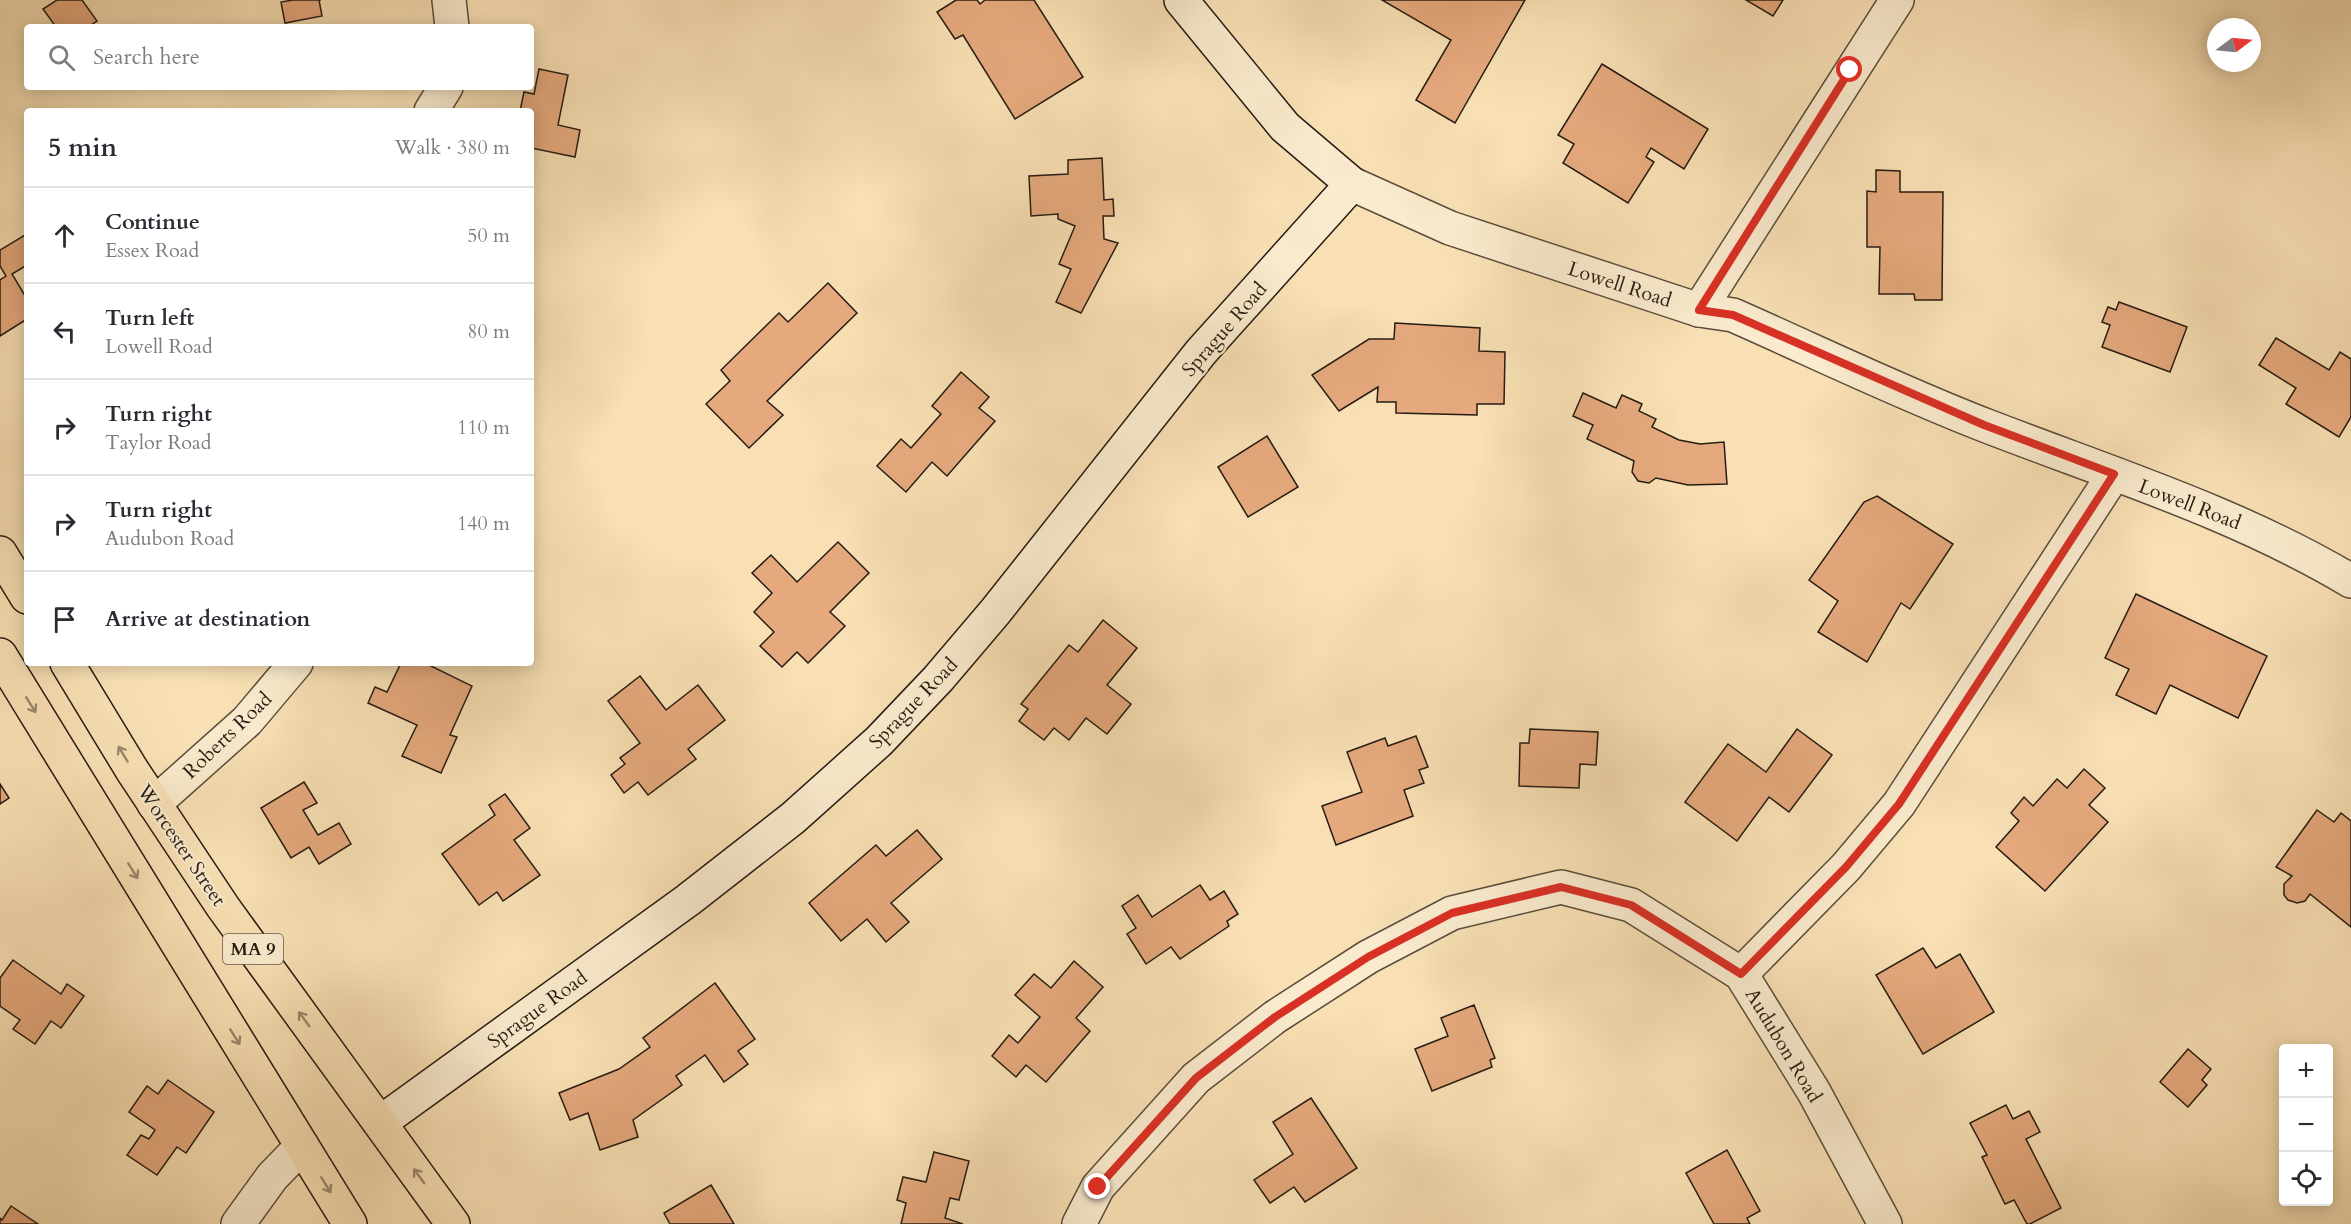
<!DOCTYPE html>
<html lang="en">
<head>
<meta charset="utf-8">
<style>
	body { margin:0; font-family:Cardo,serif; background:#f2f2f3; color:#2b2b33 }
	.controls { position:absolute; right:18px; bottom:18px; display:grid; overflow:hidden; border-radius:6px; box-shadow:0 3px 15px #0003 }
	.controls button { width:54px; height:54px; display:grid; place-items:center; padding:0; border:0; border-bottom:2px solid #e1e1e2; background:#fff; color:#2b2b33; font:30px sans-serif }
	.compass { position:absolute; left:2207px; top:18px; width:54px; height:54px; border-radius:50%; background:#fff; box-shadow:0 3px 15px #0003; rotate:74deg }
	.stop { position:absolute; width:18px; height:18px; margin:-14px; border:4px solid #d93025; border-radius:50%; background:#fff }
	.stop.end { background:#d93025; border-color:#fff; box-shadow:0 2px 6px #0008 }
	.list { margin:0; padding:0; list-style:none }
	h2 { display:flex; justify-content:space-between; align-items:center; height:78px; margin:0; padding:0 24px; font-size:26px }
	h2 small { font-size:20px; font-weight:400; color:#7c7c81 }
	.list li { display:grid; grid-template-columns:39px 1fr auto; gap:18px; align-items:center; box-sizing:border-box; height:96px; padding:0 24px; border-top:2px solid #e1e1e2 }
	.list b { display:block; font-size:22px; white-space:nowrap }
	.list p { margin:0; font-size:20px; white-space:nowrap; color:#7c7c81 }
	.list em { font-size:20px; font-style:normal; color:#7c7c81 }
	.icon { flex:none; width:33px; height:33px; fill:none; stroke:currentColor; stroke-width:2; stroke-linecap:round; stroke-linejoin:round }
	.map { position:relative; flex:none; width:2351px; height:1224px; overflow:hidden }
	.search { position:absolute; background:#fff; box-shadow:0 3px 15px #0003; left:24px; top:24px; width:510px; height:66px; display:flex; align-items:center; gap:15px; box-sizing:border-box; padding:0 21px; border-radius:6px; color:#7c7c81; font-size:22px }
	.panel { position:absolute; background:#fff; box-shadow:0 3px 15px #0003; left:24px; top:108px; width:510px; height:558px; border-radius:6px }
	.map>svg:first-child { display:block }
	.building { fill:#e5a97d; stroke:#261c13; stroke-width:1.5 }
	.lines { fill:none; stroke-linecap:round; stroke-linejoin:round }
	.street-casing { stroke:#5a4d3b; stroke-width:36 }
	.secondary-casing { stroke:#261c13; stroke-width:36 }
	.highway-casing { stroke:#261c13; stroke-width:36 }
	.street { stroke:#faebce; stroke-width:33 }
	.secondary { stroke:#faebce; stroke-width:33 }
	.highway { stroke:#f8e0b4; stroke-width:33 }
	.oneway { stroke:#9a886c }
	.route { stroke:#d93025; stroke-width:8 }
	.labels { text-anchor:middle; stroke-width:4.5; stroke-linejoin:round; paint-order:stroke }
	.shield { fill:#faebce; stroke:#665a4b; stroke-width:1.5 }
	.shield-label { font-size:18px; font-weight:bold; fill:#261c13 }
	.street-label { font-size:20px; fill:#261c13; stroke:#faebce }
</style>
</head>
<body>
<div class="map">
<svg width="2351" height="1224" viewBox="0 0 2351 1224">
	<rect width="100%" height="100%" fill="#f8e0b4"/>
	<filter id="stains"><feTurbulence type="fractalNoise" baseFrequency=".00333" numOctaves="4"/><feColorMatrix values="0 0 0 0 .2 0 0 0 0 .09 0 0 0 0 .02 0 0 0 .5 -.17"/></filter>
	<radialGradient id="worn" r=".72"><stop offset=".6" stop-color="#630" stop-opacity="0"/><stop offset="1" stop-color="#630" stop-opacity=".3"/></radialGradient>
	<g class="building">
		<path d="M 57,0 L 82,0 L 97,21 L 88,27 L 56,27 L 43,9 Z"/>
		<path d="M 293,0 L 321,0 L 319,0 L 322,16 L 285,23 L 281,2 Z"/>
		<path d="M 956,0 L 977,0 L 980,4 L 985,0 L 1034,0 L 1083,77 L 1015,119 L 963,35 L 955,39 L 937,12 Z"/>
		<path d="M 1382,0 L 1525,0 L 1455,123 L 1416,100 L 1451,40 Z"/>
		<path d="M 1746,0 L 1783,0 L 1773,16 Z"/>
		<path d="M 1602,64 L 1708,129 L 1684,169 L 1651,148 L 1646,157 L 1654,162 L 1628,203 L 1563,163 L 1574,144 L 1558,135 Z"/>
		<path d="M 539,69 L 568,75 L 558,125 L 580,130 L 575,157 L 531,148 L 531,111 L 520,111 L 524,92 L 534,94 Z"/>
		<path d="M 1102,158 L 1104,200 L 1113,199 L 1114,216 L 1103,216 L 1104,239 L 1118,243 L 1081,313 L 1056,302 L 1071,269 L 1059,264 L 1075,226 L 1058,219 L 1058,214 L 1031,216 L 1029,176 L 1068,174 L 1068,160 Z"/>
		<path d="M 1876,170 L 1900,171 L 1900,192 L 1943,192 L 1942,300 L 1915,300 L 1914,294 L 1879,294 L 1880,247 L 1867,247 L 1867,191 L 1876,192 Z"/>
		<path d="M 25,235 L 27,265 L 12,274 L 27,299 L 27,319 L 0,336 L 0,280 L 6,276 L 0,266 L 0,250 Z"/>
		<path d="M 828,283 L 857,313 L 767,401 L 783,415 L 749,448 L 706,404 L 730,381 L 721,370 L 779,313 L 788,322 Z"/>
		<path d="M 2119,302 L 2187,327 L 2170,372 L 2102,347 L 2110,325 L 2102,322 L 2108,307 L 2116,310 Z"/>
		<path d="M 1395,323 L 1480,328 L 1479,351 L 1505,352 L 1504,404 L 1477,404 L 1477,415 L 1396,413 L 1396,402 L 1377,402 L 1378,387 L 1339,411 L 1312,375 L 1369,339 L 1394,339 Z"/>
		<path d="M 2276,338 L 2329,370 L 2340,352 L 2351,359 L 2351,417 L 2339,437 L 2286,404 L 2296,388 L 2259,365 Z"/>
		<path d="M 961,372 L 989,397 L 979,408 L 995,421 L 947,476 L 932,462 L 906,492 L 877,466 L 901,439 L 911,448 L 941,414 L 932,406 Z"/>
		<path d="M 1583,393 L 1616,408 L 1622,395 L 1642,404 L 1639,411 L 1656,419 L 1652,427 L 1679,440 L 1700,444 L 1724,442 L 1727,484 L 1688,485 L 1656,478 L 1649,483 L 1638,481 L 1632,472 L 1634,461 L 1587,439 L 1593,425 L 1573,416 Z"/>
		<path d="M 1267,436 L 1298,487 L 1248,517 L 1218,467 Z"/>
		<path d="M 1877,496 L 1953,544 L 1910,609 L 1901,603 L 1867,662 L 1818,632 L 1838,601 L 1809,580 L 1864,502 Z"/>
		<path d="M 838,542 L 869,573 L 830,612 L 845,626 L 808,663 L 797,652 L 782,667 L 760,646 L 774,632 L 754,612 L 772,593 L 752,573 L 771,555 L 797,582 Z"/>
		<path d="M 2136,594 L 2267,656 L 2238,718 L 2170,685 L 2156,714 L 2116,695 L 2129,669 L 2105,658 Z"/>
		<path d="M 1103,620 L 1137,648 L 1107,685 L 1131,704 L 1107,734 L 1086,718 L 1069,740 L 1054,728 L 1044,740 L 1019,721 L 1028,709 L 1021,704 L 1069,645 L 1078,652 Z"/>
		<path d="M 401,663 L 425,663 L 472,686 L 450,735 L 457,737 L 441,773 L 402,756 L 417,725 L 368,703 L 375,687 L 387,692 Z"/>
		<path d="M 640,676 L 666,710 L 698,685 L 725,720 L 688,749 L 696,759 L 648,795 L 638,782 L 624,793 L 611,775 L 625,764 L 620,758 L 640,743 L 608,701 Z"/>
		<path d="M 1530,729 L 1598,732 L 1596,765 L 1580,764 L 1579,788 L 1519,786 L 1520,743 L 1529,743 Z"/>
		<path d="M 1797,729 L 1832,755 L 1789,812 L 1769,797 L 1737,841 L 1685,802 L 1728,744 L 1766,772 Z"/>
		<path d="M 1416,736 L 1428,767 L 1419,770 L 1424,783 L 1404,790 L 1413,816 L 1336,845 L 1322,806 L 1362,792 L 1347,752 L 1385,738 L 1388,746 Z"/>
		<path d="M 2084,769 L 2105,788 L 2089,805 L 2108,822 L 2045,891 L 1996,847 L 2019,821 L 2011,813 L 2024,797 L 2033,806 L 2057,779 L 2067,788 Z"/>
		<path d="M 304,782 L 317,803 L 303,810 L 318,835 L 339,823 L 351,844 L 319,864 L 309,847 L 291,858 L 261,808 Z"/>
		<path d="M 0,784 L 9,798 L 0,804 Z"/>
		<path d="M 505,794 L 530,828 L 514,840 L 540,875 L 503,901 L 497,892 L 479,905 L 442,854 L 495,815 L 489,805 Z"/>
		<path d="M 2317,810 L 2334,822 L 2341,813 L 2351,821 L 2351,927 L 2310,894 L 2305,901 L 2297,903 L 2288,900 L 2284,895 L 2284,884 L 2292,876 L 2276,867 Z"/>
		<path d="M 917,830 L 942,859 L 891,903 L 909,922 L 886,942 L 867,919 L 841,941 L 809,903 L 876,845 L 886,856 Z"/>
		<path d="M 1200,885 L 1210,900 L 1224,891 L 1238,914 L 1227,921 L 1229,926 L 1180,959 L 1171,947 L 1146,964 L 1127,934 L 1136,928 L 1122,906 L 1138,895 L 1152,917 Z"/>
		<path d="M 1923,948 L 1936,968 L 1960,954 L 1994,1012 L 1923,1054 L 1876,975 Z"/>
		<path d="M 13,960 L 61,994 L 67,984 L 84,996 L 61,1028 L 51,1021 L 35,1044 L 13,1029 L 20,1020 L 0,1006 L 0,978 Z"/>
		<path d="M 1074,961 L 1103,987 L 1076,1018 L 1090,1031 L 1046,1082 L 1026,1065 L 1016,1077 L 992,1056 L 1009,1035 L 1018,1043 L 1040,1017 L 1015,995 L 1034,974 L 1051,988 Z"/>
		<path d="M 715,983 L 755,1039 L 738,1051 L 748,1064 L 724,1082 L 705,1055 L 676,1076 L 682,1085 L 633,1120 L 638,1137 L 600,1150 L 588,1113 L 570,1120 L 559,1093 L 619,1069 L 650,1047 L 643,1038 Z"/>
		<path d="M 1474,1005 L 1495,1058 L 1490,1060 L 1492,1067 L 1432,1091 L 1415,1049 L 1448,1036 L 1441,1018 Z"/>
		<path d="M 2188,1049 L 2211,1069 L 2202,1080 L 2207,1085 L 2188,1107 L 2160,1082 Z"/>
		<path d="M 168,1080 L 214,1112 L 186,1153 L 177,1147 L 157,1175 L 127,1155 L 141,1135 L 149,1139 L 155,1130 L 129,1112 L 147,1086 L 158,1094 Z"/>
		<path d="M 1311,1098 L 1357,1168 L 1305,1202 L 1294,1187 L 1270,1203 L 1254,1180 L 1293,1154 L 1273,1122 Z"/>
		<path d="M 2006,1105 L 2013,1119 L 2029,1111 L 2040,1132 L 2026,1139 L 2061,1208 L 2030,1224 L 2027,1224 L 2014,1200 L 2005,1204 L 1982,1157 L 1987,1155 L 1970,1123 Z"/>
		<path d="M 1727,1150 L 1760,1211 L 1747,1218 L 1750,1224 L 1714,1224 L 1686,1173 Z"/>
		<path d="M 934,1152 L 969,1161 L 959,1200 L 950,1198 L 945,1218 L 963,1224 L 901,1224 L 906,1203 L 897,1200 L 903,1177 L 926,1182 Z"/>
		<path d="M 711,1185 L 734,1224 L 670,1224 L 664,1213 Z"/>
		<path d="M 11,1206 L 38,1224 L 0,1224 L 0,1218 L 2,1220 Z"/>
	</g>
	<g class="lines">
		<defs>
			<g id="street">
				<path d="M 449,0 L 452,27"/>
				<path d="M 431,111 L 446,87"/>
				<path d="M 1352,184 L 1450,228 L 1699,310 L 1733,315 C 1817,352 1901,393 1987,426 C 2111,474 2237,513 2351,581"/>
				<path d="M 1699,310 L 1897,0"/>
				<path d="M 154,804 L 247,721 L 296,663"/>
				<path d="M 1741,974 L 1846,867 L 1899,804 L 2114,474"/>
				<path d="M 238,1224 L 272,1177 L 302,1146"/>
				<path d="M 1079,1224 L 1098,1187 L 1196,1078 L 1275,1017 L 1368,957 L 1452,913 L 1561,887 L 1631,905 L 1741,974 L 1814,1092 L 1885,1224"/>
			</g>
			<path id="secondary" d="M 381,1122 L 688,900 L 793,818 L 879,741 L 938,679 L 995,612 L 1201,352 L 1352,184 L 1285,127 L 1181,0"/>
			<g id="highway">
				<path d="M 0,553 L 27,597"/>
				<path d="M 0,655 L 350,1224"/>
				<path d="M 67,663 L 132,770 L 223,907 L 453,1224"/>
			</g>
		</defs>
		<use href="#street" class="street-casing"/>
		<use href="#secondary" class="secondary-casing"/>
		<use href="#highway" class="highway-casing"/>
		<use href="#street" class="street"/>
		<use href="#secondary" class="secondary"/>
		<use href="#highway" class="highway"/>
	</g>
	<defs><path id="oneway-shaft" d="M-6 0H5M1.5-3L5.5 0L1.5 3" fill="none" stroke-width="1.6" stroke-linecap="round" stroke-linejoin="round" transform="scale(1.5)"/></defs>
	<g class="oneway">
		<use href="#oneway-shaft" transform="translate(31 705) rotate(58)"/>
		<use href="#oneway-shaft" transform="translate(123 754) rotate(-121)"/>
		<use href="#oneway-shaft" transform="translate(133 871) rotate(58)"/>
		<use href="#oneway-shaft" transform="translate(304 1019) rotate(-126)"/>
		<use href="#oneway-shaft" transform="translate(235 1037) rotate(58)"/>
		<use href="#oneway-shaft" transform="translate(419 1176) rotate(-126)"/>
		<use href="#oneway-shaft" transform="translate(326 1185) rotate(59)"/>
	</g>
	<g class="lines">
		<path class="route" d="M 1098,1187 L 1196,1078 L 1275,1017 L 1368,957 L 1452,913 L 1561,887 L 1631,905 L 1741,974 L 1846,867 L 1899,804 L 2114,474 L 1984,425 L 1733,315 L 1699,310 L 1850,70"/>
	</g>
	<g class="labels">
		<rect class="shield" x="223" y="934" width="60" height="30" rx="4.5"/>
		<g class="shield-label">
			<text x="253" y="955">MA 9</text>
		</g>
		<g class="street-label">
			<text transform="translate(1620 284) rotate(18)" y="7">Lowell Road</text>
			<text transform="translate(1224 329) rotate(-49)" y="7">Sprague Road</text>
			<text transform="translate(2190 504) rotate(21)" y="7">Lowell Road</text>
			<text transform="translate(913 703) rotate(-46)" y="7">Sprague Road</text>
			<text transform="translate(227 735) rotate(-44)" y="7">Roberts Road</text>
			<text transform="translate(182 845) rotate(56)" y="7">Worcester Street</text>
			<text transform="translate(537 1009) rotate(-36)" y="7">Sprague Road</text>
			<text transform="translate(1784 1045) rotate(59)" y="7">Audubon Road</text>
		</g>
	</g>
	<rect width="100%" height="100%" filter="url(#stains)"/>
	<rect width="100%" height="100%" fill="url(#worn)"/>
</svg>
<div class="controls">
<button>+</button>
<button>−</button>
<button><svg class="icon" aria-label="locate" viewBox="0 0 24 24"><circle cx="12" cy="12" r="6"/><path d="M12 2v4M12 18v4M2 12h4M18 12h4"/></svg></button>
</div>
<svg class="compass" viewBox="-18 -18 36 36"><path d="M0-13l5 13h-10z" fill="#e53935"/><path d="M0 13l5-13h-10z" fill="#7c7c81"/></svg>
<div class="stop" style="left:1850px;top:70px"></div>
<div class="stop end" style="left:1098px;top:1187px"></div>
<div class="search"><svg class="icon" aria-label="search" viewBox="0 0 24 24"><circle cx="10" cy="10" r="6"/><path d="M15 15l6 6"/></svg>Search here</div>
<section class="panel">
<h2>5 min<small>Walk · 380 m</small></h2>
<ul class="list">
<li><svg class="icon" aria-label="ahead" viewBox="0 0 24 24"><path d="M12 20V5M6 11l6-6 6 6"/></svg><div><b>Continue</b><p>Essex Road</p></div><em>50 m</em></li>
<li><svg class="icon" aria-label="left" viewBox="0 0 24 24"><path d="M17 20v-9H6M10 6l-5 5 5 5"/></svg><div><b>Turn left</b><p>Lowell Road</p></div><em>80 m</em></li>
<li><svg class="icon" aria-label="right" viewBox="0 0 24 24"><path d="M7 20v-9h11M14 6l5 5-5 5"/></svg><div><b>Turn right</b><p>Taylor Road</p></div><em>110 m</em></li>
<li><svg class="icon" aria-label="right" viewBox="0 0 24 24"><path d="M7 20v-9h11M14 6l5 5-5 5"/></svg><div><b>Turn right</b><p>Audubon Road</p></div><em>140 m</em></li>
<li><svg class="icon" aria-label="arrive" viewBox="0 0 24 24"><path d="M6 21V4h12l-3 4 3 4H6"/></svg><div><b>Arrive at destination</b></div></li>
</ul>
</section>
</div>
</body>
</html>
